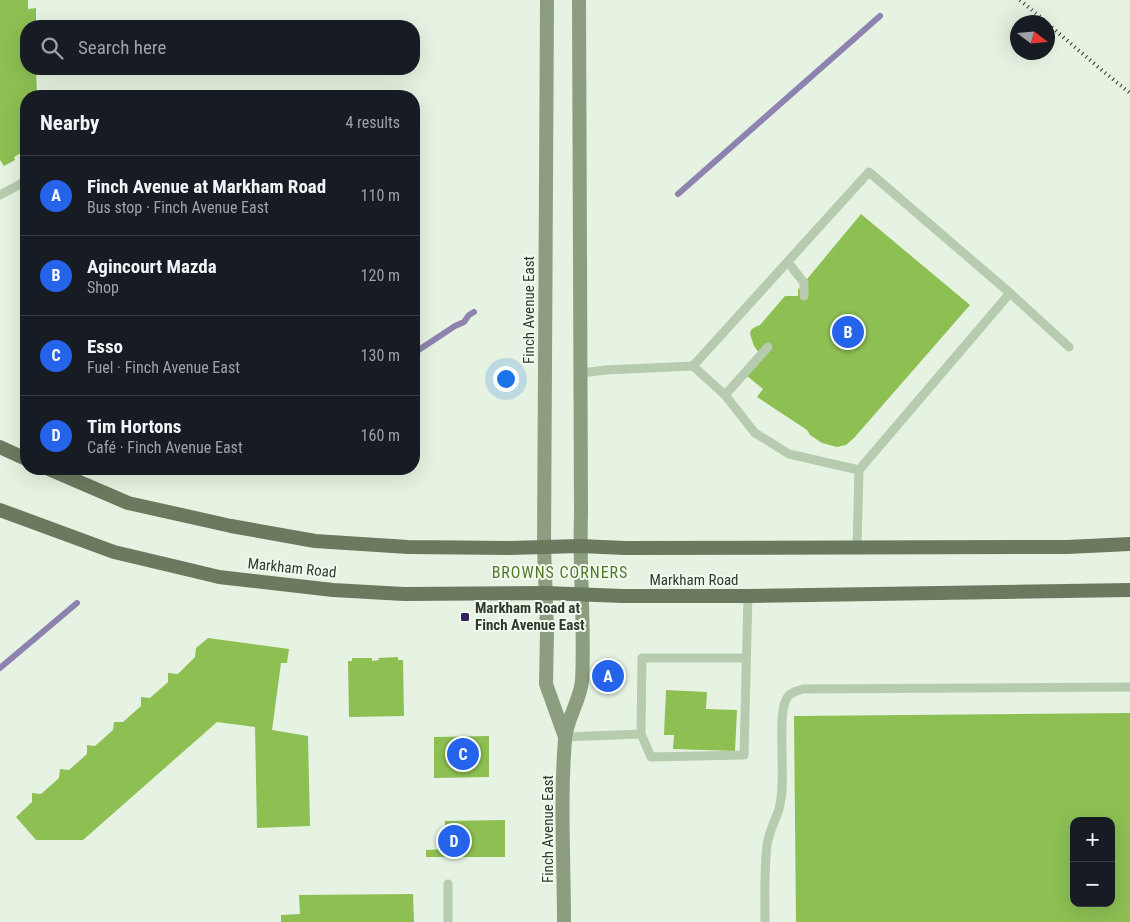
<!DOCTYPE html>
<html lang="en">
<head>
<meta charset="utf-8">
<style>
	body { margin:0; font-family:"Roboto Condensed",sans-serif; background:#242831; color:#f1f3f6 }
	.controls { position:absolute; right:15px; bottom:15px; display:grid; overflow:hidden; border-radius:10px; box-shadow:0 5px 20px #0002 }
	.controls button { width:45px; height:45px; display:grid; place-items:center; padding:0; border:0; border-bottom:1px solid #363941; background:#171b24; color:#f1f3f6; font:25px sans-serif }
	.compass { position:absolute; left:1010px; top:15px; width:45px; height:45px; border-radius:50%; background:#171b24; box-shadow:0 5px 20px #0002; rotate:106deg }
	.you { position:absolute; left:505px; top:378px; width:18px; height:18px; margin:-12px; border:4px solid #fff; border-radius:50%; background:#1a73e8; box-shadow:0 0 0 8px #1a73e833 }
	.badge { display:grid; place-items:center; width:32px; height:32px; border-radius:50%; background:#2563eb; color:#fff; font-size:16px; font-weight:700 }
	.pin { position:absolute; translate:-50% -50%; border:2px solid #fff; box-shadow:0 1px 5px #0006 }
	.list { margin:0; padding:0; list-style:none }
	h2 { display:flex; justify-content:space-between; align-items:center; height:65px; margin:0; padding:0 20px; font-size:21px }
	h2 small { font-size:16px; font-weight:400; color:#9ea1a6 }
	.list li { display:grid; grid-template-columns:32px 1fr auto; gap:15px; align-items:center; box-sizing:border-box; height:80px; padding:0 20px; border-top:1px solid #363941 }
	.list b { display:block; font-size:19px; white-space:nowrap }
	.list p { margin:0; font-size:16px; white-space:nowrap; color:#9ea1a6 }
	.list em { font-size:16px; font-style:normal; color:#9ea1a6 }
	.icon { flex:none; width:28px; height:28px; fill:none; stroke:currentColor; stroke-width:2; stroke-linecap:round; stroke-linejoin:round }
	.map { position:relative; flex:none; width:1130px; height:922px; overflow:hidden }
	.search { position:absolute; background:#171b24; box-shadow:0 5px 20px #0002; left:20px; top:20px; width:400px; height:55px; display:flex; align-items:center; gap:12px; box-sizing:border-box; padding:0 18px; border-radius:20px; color:#9ea1a6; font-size:19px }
	.panel { position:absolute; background:#171b24; box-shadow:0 5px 20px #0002; left:20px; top:90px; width:400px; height:385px; border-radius:20px }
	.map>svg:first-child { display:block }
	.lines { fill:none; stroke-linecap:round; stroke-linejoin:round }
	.stream { stroke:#8e82ae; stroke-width:6 }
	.building { fill:#8dbf53; fill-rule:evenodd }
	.service { stroke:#b7cbae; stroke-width:9 }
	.secondary { stroke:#8c9e7f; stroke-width:14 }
	.primary { stroke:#6b7a5e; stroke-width:14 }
	.rail { stroke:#323a2c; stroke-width:4; stroke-dasharray:1 4; stroke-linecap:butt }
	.poi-dot { fill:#332359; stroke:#f1faef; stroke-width:2 }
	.labels { text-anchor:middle; stroke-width:4; stroke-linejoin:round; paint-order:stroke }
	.street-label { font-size:15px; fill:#323a2c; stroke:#f1faef }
	.poi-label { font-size:15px; font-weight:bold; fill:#323a2c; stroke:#f1faef; text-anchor:start }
	.neighbourhood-label { font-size:16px; letter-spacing:1px; fill:#537827; stroke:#f1faef }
</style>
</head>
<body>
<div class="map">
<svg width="1130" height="922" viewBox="0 0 1130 922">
	<rect width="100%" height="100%" fill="#e6f3e2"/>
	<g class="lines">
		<g class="stream">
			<path d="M 678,194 L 880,16"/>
			<path d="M 414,353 L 455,326 L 464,322 L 469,315 L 474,312"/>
			<path d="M 0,668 L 77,603"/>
		</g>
	</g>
	<g class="building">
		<path d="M 0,0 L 28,0 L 28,9 L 36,8 L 36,26 L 26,26 L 26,69 L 36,69 L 37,96 L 26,96 L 26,150 L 14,157 L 15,160 L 4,166 L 0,160 Z"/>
		<path d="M 861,214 L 970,305 L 854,438 L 846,445 L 837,447 L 822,443 L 810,435 L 807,430 L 757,397 L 763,389 L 747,376 L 762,357 L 754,346 L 750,334 L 751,330 L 755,327 L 760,325 L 785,296 L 798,296 L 798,290 Z"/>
		<path d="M 208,638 L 289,649 L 287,663 L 281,663 L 272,730 L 308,736 L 310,826 L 257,828 L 255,727 L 217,722 L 83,840 L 36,840 L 16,817 L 32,802 L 32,793 L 41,794 L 59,778 L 60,769 L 69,770 L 87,754 L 87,745 L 95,746 L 113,730 L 114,722 L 123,722 L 141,706 L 141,697 L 150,698 L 168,682 L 168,673 L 178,674 L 195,657 L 196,648 Z"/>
		<path d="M 398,657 L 398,660 L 403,660 L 404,716 L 349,717 L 348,661 L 352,661 L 352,658 L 372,658 L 372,661 L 379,660 L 378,658 Z"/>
		<path d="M 666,690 L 707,692 L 706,709 L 737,710 L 735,751 L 673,749 L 674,735 L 664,735 Z"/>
		<path d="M 1130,713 L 1130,922 L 796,922 L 794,716 ZM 1074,821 L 1111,821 L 1111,903 L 1074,903 Z"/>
		<path d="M 489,736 L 489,777 L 434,778 L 434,737 Z"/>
		<path d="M 505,820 L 505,857 L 426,857 L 426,850 L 445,849 L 445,821 Z"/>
		<path d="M 413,894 L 414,922 L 281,922 L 281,915 L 300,914 L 299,895 Z"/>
	</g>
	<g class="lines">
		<g class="service">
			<path d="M 0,195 L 26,181"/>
			<path d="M 788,262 L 804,283 L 804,296"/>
			<path d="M 693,366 L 869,172 L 1010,293 L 1069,347"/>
			<path d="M 581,373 L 606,370 L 693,366 L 725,395 L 755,433 L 789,454 L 859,470 L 1010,293"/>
			<path d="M 725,395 L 768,347"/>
			<path d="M 857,548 L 859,470"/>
			<path d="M 746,658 L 642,658 L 641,734 L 651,757 L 744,755 L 748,596"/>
			<path d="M 565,737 L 641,734"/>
			<path d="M 448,884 L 448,922"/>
			<path d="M 765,922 C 765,897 764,870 767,845 C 769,832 775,821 779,809 C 784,791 782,770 782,751 C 782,738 780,708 787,698 C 790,692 797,691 803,689 L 1130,687"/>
		</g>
		<g class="secondary">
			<path d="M 547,0 L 544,547 L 547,630 L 546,684 L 565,737"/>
			<path d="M 564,922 C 564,861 560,800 565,740 C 566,720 580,701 582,681 C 585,626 579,570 581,514 L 579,0"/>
		</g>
		<g class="primary">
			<path d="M 0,447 L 26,459"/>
			<path d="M 49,469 L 128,503 L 231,526 L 315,541 L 408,547 L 509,548 L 580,546 L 625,548 L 1067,547 L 1130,544"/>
			<path d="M 0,510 L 114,552 L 190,570 L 219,577 L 333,590 L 404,594 L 545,593 L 623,596 L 748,596 L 1130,590"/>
		</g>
		<g class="rail">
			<path d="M 1020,0 L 1046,22"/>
			<path d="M 1048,24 L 1104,72 L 1130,93"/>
		</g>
	</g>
	<rect class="poi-dot" x="460" y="612" width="10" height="10" rx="2.5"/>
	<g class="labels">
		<g class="street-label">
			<text transform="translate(529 310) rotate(-90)" y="5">Finch Avenue East</text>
			<text transform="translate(292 568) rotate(6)" y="5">Markham Road</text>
			<text x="694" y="585">Markham Road</text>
			<text transform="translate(548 829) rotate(-90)" y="5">Finch Avenue East</text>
		</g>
		<g class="poi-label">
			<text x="475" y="613">Markham Road at<tspan x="475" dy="17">Finch Avenue East</tspan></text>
		</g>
		<g class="neighbourhood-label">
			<text x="560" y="578">BROWNS CORNERS</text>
		</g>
	</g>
</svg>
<div class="controls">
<button>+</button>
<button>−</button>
</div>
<svg class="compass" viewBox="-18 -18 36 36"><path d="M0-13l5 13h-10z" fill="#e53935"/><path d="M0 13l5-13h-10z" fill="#9ea1a6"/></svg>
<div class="you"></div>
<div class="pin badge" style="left:608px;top:676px">A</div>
<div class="pin badge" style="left:848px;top:332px">B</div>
<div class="pin badge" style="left:463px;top:754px">C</div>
<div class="pin badge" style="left:454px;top:841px">D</div>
<div class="search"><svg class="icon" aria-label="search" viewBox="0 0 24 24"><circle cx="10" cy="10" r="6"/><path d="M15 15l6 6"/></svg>Search here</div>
<section class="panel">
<h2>Nearby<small>4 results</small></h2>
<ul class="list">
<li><span class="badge">A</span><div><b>Finch Avenue at Markham Road</b><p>Bus stop · Finch Avenue East</p></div><em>110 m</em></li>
<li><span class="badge">B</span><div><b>Agincourt Mazda</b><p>Shop</p></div><em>120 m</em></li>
<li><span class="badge">C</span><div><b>Esso</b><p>Fuel · Finch Avenue East</p></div><em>130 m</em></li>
<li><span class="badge">D</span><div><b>Tim Hortons</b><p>Café · Finch Avenue East</p></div><em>160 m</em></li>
</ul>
</section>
</div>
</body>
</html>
